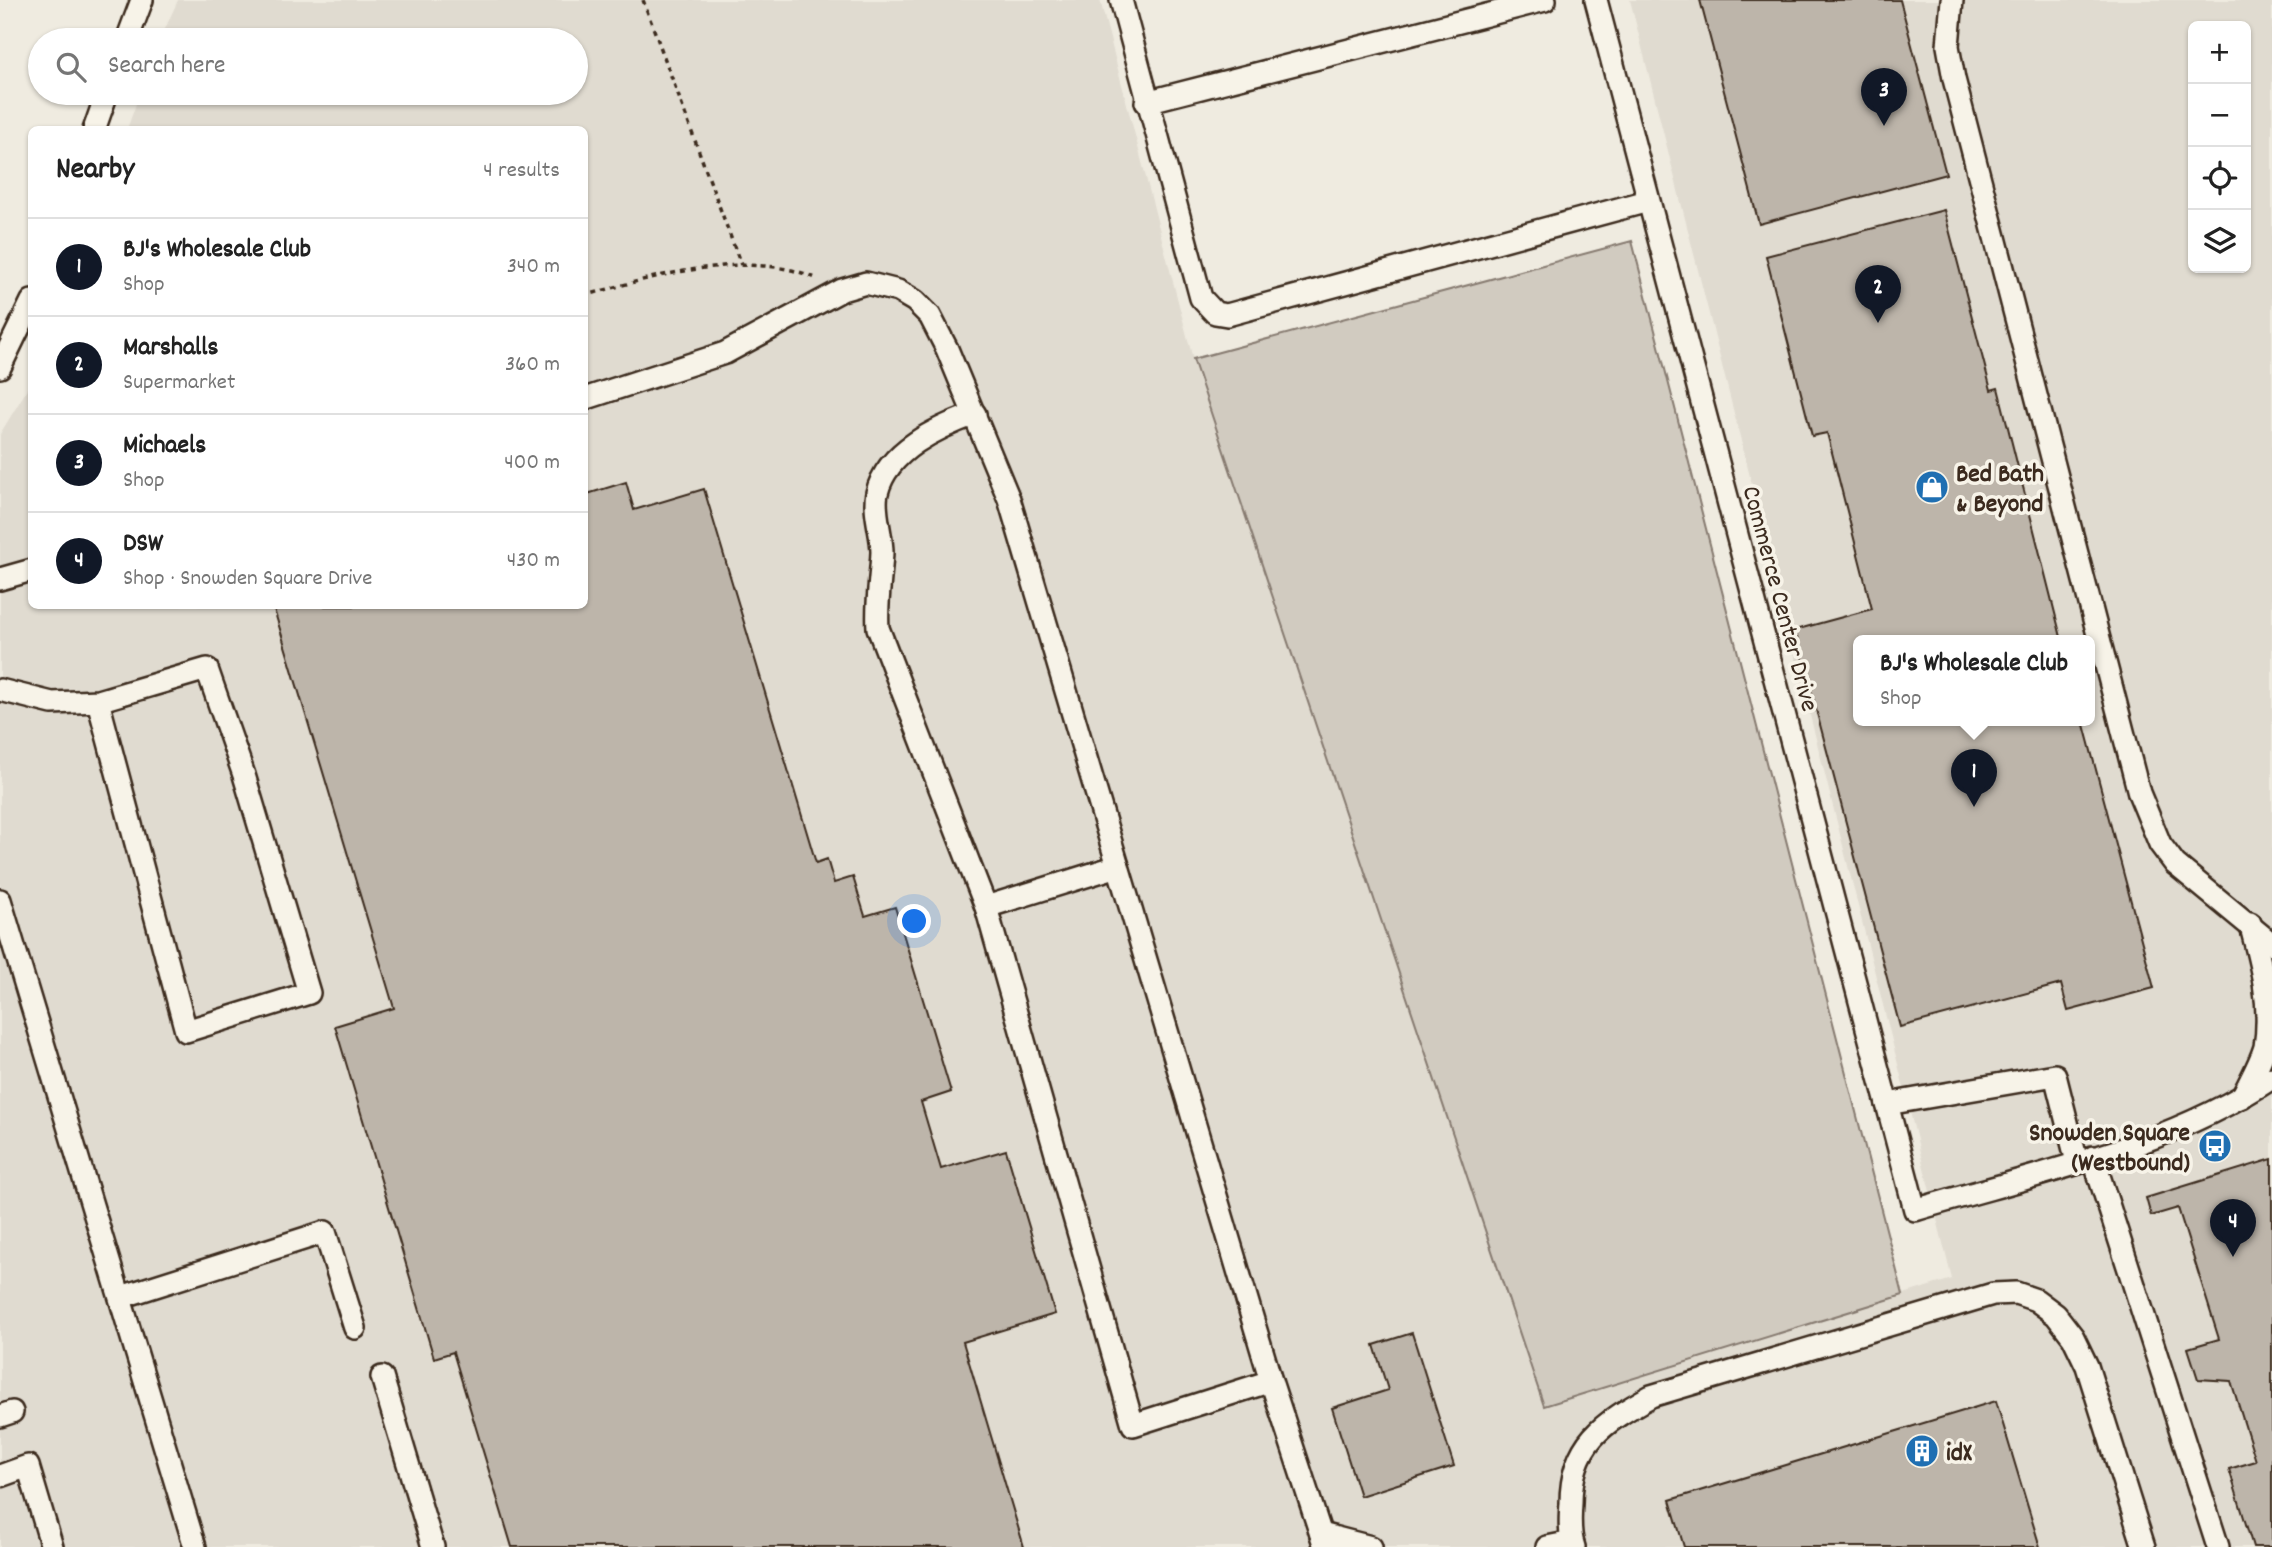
<!DOCTYPE html>
<html lang="en">
<head>
<meta charset="utf-8">
<style>
	body { margin:0; font-family:Dekko,sans-serif; background:#f6f6f6; color:#222 }
	.controls { position:absolute; right:21px; top:21px; display:grid; overflow:hidden; border-radius:10px; box-shadow:0 2px 5px #0004 }
	.controls button { width:63px; height:63px; display:grid; place-items:center; padding:0; border:0; border-bottom:2px solid #e0e0e0; background:#fff; color:#222; font:35px sans-serif }
	.you { position:absolute; left:915px; top:922px; width:24px; height:24px; margin:-18px; border:5px solid #fff; border-radius:50%; background:#1a73e8; box-shadow:0 0 0 10px #1a73e833 }
	.badge { display:grid; place-items:center; width:46px; height:46px; border-radius:50%; background:#111827; color:#fff; font-size:23px; font-weight:700 }
	.pin { position:absolute; translate:-50% -58px; filter:drop-shadow(0 2px 4px #0008) }
	.pin::after { content:''; position:absolute; top:37px; width:24px; height:21px; background:inherit; clip-path:polygon(0 0,100% 0,50% 100%) }
	.popup { position:absolute; left:1853px; top:635px; width:242px; height:91px; box-sizing:border-box; display:grid; place-content:center; border-radius:10px; background:#fff; filter:drop-shadow(0 2px 5px #0005); font-size:23px; white-space:nowrap; color:#767676 }
	.popup b { font-size:26px; color:#222 }
	.popup::after { content:''; position:absolute; left:50%; top:100%; margin-left:-14px; border:14px solid transparent; border-top-color:#fff }
	.list { margin:0; padding:0; list-style:none }
	h2 { display:flex; justify-content:space-between; align-items:center; height:91px; margin:0; padding:0 28px; font-size:30px }
	h2 small { font-size:23px; font-weight:400; color:#767676 }
	.list li { display:grid; grid-template-columns:46px 1fr auto; gap:21px; align-items:center; box-sizing:border-box; height:98px; padding:0 28px; border-top:2px solid #e0e0e0 }
	.list b { display:block; font-size:26px; white-space:nowrap }
	.list p { margin:0; font-size:23px; white-space:nowrap; color:#767676 }
	.list em { font-size:23px; font-style:normal; color:#767676 }
	.icon { flex:none; width:38px; height:38px; fill:none; stroke:currentColor; stroke-width:2; stroke-linecap:round; stroke-linejoin:round }
	.map { position:relative; flex:none; width:2272px; height:1547px; overflow:hidden }
	.search { position:absolute; background:#fff; box-shadow:0 2px 5px #0004; left:28px; top:28px; width:560px; height:77px; display:flex; align-items:center; gap:18px; box-sizing:border-box; padding:0 24px; border-radius:38px; color:#767676; font-size:26px }
	.panel { position:absolute; background:#fff; box-shadow:0 2px 5px #0004; left:28px; top:126px; width:560px; height:483px; border-radius:10px }
	.map>svg:first-child { display:block }
	.built { fill:#e0dbd0; fill-rule:evenodd }
	.green { fill:#d1cbc0; stroke:#867a6f; stroke-width:2 }
	.building { fill:#bdb5aa; stroke:#3b2a1e; stroke-width:2 }
	.lines { fill:none; stroke-linecap:round; stroke-linejoin:round }
	.minor-casing { stroke:#3b2a1e; stroke-width:26 }
	.path { stroke:#3b2a1e; stroke-width:3.5; stroke-dasharray:5 5; stroke-linecap:butt }
	.minor { stroke:#f7f3e8; stroke-width:21 }
	.labels { text-anchor:middle; stroke-width:7; stroke-linejoin:round; paint-order:stroke }
	.poi-label { font-size:26px; font-weight:bold; fill:#3b2a1e; stroke:#f7f3e8; text-anchor:start }
	.street-label { font-size:26px; fill:#3b2a1e; stroke:#f7f3e8 }
</style>
</head>
<body>
<div class="map">
<svg width="2272" height="1547" viewBox="0 0 2272 1547">
	<rect width="100%" height="100%" fill="#efebe0"/>
	<filter id="ink" filterUnits="userSpaceOnUse"><feTurbulence type="fractalNoise" baseFrequency=".0143" numOctaves="2"/><feDisplacementMap in="SourceGraphic" scale="14" xChannelSelector="R" yChannelSelector="G"/><feConvolveMatrix kernelMatrix="1 2 1 2 8 2 1 2 1" color-interpolation-filters="sRGB"/></filter>
	<g filter="url(#ink)">
		<path class="built" d="M 178,0 L 1100,0 L 1193,359 L 1545,1406 L 1952,1279 L 1630,0 L 2272,0 L 2272,1547 L 0,1547 L 0,434 L 31,383 L 32,606 L 584,606 L 584,130 L 127,129 L 140,93 L 576,93 L 576,40 L 160,40 ZM 2193,26 L 2246,26 L 2246,268 L 2193,268 ZM 1858,641 L 2090,641 L 2090,721 L 1858,721 Z"/>
		<path class="green" d="M 1632,241 L 1903,1295 L 1544,1406 L 1193,359 Z"/>
		<g class="building">
			<path d="M 1700,0 L 1900,0 L 1946,174 L 1759,224 Z"/>
			<path d="M 1944,210 L 1991,390 L 1998,388 L 2062,641 L 1858,641 L 1858,721 L 2083,721 L 2154,988 L 2068,1011 L 2061,984 L 1900,1027 L 1795,630 L 1872,609 L 1827,433 L 1812,436 L 1766,256 Z"/>
			<path d="M 626,482 L 634,510 L 704,489 L 816,863 L 827,859 L 834,883 L 853,877 L 865,916 L 895,907 L 951,1092 L 921,1102 L 941,1169 L 1006,1150 L 1055,1314 L 963,1342 L 1024,1547 L 512,1547 L 453,1352 L 434,1358 L 335,1026 L 394,1008 L 273,606 L 584,606 L 584,495 Z"/>
			<path d="M 2272,1159 L 2272,1547 L 2253,1547 L 2229,1469 L 2256,1461 L 2231,1381 L 2198,1379 L 2188,1348 L 2219,1339 L 2178,1208 L 2151,1216 L 2146,1198 Z"/>
			<path d="M 1412,1333 L 1454,1466 L 1360,1496 L 1332,1408 L 1388,1390 L 1374,1345 Z"/>
			<path d="M 1996,1401 L 2040,1547 L 1684,1547 L 1670,1500 Z"/>
		</g>
		<g class="lines">
			<defs>
				<g id="minor">
					<path d="M 1121,0 L 1201,298 L 1215,313 L 1227,315 L 1648,201"/>
					<path d="M 1596,0 L 1915,1210 C 2035,1174 2167,1148 2272,1078"/>
					<path d="M 1952,0 L 1948,46 L 1954,79 L 2139,793 L 2160,844 L 2175,864 L 2272,944"/>
					<path d="M 127,40 L 142,0"/>
					<path d="M 1146,102 L 1545,0"/>
					<path d="M 94,130 L 107,93"/>
					<path d="M 0,367 L 32,301"/>
					<path d="M 584,399 L 725,353 L 842,290 L 866,283 L 898,291 L 915,301 L 930,316 L 947,349 L 1009,499 L 1271,1381 L 1325,1547"/>
					<path d="M 975,414 C 939,427 887,450 877,493 C 873,511 882,534 882,552 C 881,578 876,602 878,628 L 986,907 L 1133,1425 L 1271,1381"/>
					<path d="M 0,579 L 32,570"/>
					<path d="M 0,690 L 52,703 L 98,701 L 207,669 L 244,775 L 309,993 L 186,1031 L 98,701"/>
					<path d="M 0,900 L 195,1547"/>
					<path d="M 986,907 L 1118,866"/>
					<path d="M 2242,1097 C 2250,1081 2260,1064 2265,1047 C 2272,1005 2261,964 2250,923"/>
					<path d="M 1887,1104 L 2055,1075 L 2077,1162"/>
					<path d="M 2093,1157 L 2218,1547"/>
					<path d="M 121,1297 L 325,1232 L 355,1328"/>
					<path d="M 382,1377 L 433,1547"/>
					<path d="M 0,1416 L 12,1412"/>
					<path d="M 0,1476 L 28,1466 L 52,1547"/>
					<path d="M 1321,1534 L 1371,1547"/>
					<path d="M 1547,1547 L 1572,1542"/>
					<path d="M 1574,1547 C 1569,1534 1570,1517 1571,1503 C 1571,1443 1603,1423 1651,1396 L 1993,1294 L 2016,1293 L 2036,1300 L 2056,1315 L 2073,1337 L 2087,1366 L 2144,1547"/>
				</g>
			</defs>
			<use href="#minor" class="minor-casing"/>
			<g class="path">
				<path d="M 643,0 L 741,265"/>
				<path d="M 584,296 C 653,276 750,248 818,279"/>
			</g>
			<use href="#minor" class="minor"/>
		</g>
	</g>
	<defs>
		<symbol id="shop-disc" viewBox="-11 -11 22 22"><circle r="9.5" fill="#1f6fb2" stroke="#f7f3e8"/><path d="M-5-2.5h2.3a2.7 3.5 0 0 1 5.4 0H5L5.5 6h-11ZM-1.5-2.5h3a1.5 2.3 0 0 0-3 0Z" fill="#fff"/></symbol>
		<symbol id="bus-disc" viewBox="-11 -11 22 22"><circle r="9.5" fill="#1f6fb2" stroke="#f7f3e8"/><path d="M-5-6H5V4H4V6H2V4H-2V6H-4V4H-5ZM-3.5-4V0h7V-4ZM-3.5 1.2v1.5H-2V1.2ZM2 1.2v1.5H3.5V1.2Z" fill="#fff"/></symbol>
		<symbol id="building-disc" viewBox="-11 -11 22 22"><circle r="9.5" fill="#1f6fb2" stroke="#f7f3e8"/><path d="M-4-6H4V6H1V3H-1V6H-4ZM-2.5-4.3h1.7v1.8h-1.7ZM.8-4.3h1.7v1.8H.8ZM-2.5-1h1.7V.8h-1.7ZM.8-1h1.7V.8H.8Z" fill="#fff"/></symbol>
	</defs>
	<g fill-rule="evenodd">
		<use href="#shop-disc" x="1913" y="468" width="38" height="38"/>
		<use href="#bus-disc" x="2196" y="1127" width="38" height="38"/>
		<use href="#building-disc" x="1903" y="1432" width="38" height="38"/>
	</g>
	<g class="labels">
		<g class="poi-label">
			<text x="1956" y="481">Bed Bath<tspan x="1956" dy="30">&amp; Beyond</tspan></text>
			<text x="2190" y="1140" text-anchor="end">Snowden Square<tspan x="2190" dy="30">(Westbound)</tspan></text>
			<text x="1946" y="1460">idX</text>
		</g>
		<g class="street-label">
			<text transform="translate(1782 598) rotate(75)" y="9">Commerce Center Drive</text>
		</g>
	</g>
</svg>
<div class="controls">
<button>+</button>
<button>−</button>
<button><svg class="icon" aria-label="locate" viewBox="0 0 24 24"><circle cx="12" cy="12" r="6"/><path d="M12 2v4M12 18v4M2 12h4M18 12h4"/></svg></button>
<button><svg class="icon" aria-label="layers" viewBox="0 0 24 24"><path d="M12 4l9 5-9 5-9-5zM3 14l9 5 9-5"/></svg></button>
</div>
<div class="you"></div>
<div class="pin badge" style="left:1974px;top:807px">1</div>
<div class="popup"><b>BJ's Wholesale Club</b>Shop</div>
<div class="pin badge" style="left:1878px;top:323px">2</div>
<div class="pin badge" style="left:1884px;top:126px">3</div>
<div class="pin badge" style="left:2233px;top:1257px">4</div>
<div class="search"><svg class="icon" aria-label="search" viewBox="0 0 24 24"><circle cx="10" cy="10" r="6"/><path d="M15 15l6 6"/></svg>Search here</div>
<section class="panel">
<h2>Nearby<small>4 results</small></h2>
<ul class="list">
<li><span class="badge">1</span><div><b>BJ's Wholesale Club</b><p>Shop</p></div><em>340 m</em></li>
<li><span class="badge">2</span><div><b>Marshalls</b><p>Supermarket</p></div><em>360 m</em></li>
<li><span class="badge">3</span><div><b>Michaels</b><p>Shop</p></div><em>400 m</em></li>
<li><span class="badge">4</span><div><b>DSW</b><p>Shop · Snowden Square Drive</p></div><em>430 m</em></li>
</ul>
</section>
</div>
</body>
</html>
